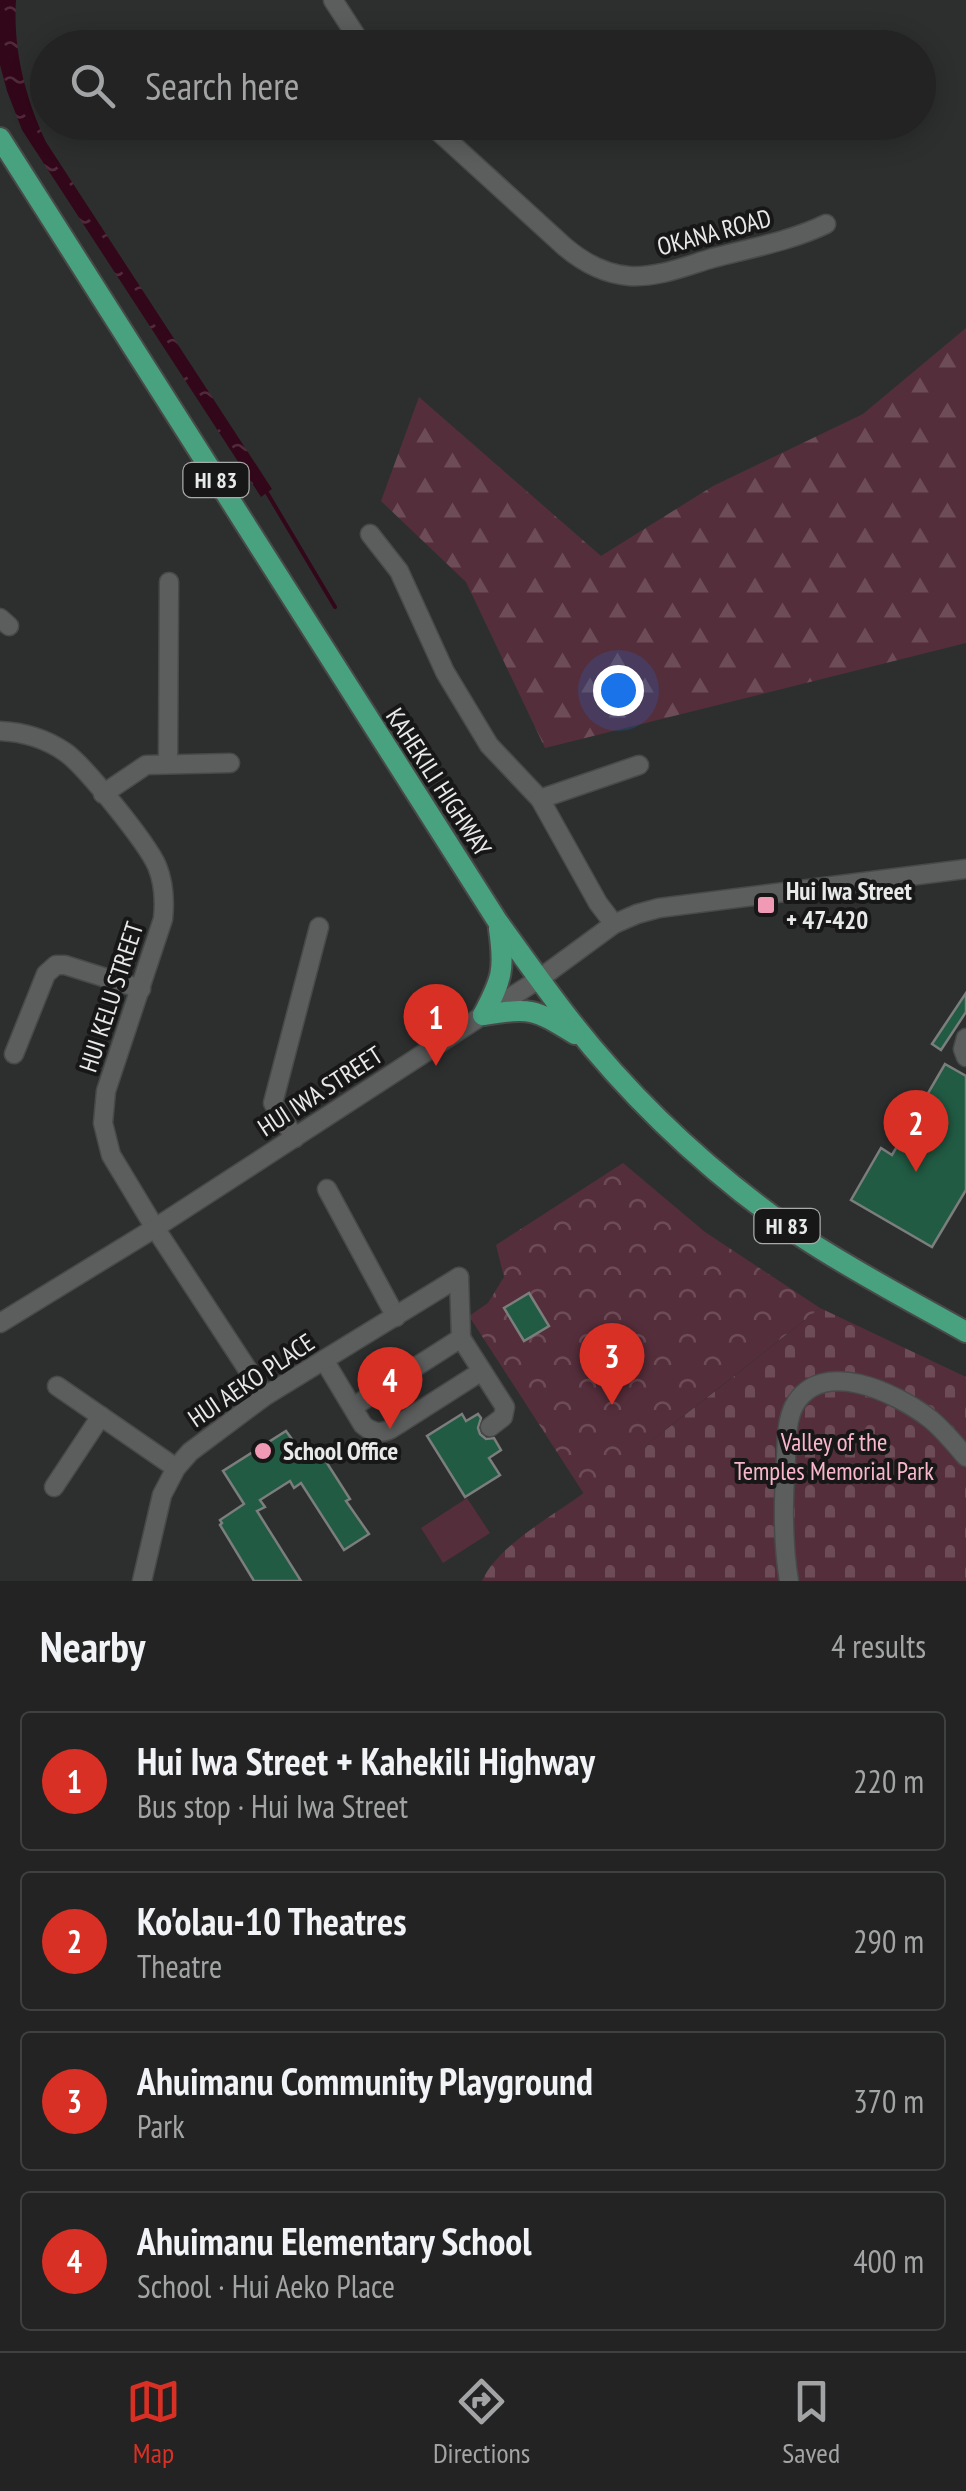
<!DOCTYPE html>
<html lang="en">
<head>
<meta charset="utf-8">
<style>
	body { margin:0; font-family:"PT Sans Narrow",sans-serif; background:#2e2f2f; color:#f1f3f6 }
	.you { position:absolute; left:618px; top:690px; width:35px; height:35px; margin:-25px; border:8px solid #fff; border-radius:50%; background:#1a73e8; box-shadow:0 0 0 15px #1a73e833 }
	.badge { display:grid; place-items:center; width:65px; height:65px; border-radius:50%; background:#d93025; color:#fff; font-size:32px; font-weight:700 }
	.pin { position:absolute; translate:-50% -82px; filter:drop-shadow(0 2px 5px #0008) }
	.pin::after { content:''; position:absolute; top:52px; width:35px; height:30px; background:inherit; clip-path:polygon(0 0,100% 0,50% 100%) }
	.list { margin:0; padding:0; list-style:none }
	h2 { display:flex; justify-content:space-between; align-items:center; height:130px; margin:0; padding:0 40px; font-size:42px }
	h2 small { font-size:32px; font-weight:400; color:#a2a4a5 }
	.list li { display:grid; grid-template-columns:65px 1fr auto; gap:30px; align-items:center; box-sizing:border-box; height:140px; margin:0 20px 20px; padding:0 20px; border:2px solid #3f4040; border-radius:10px }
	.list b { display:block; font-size:38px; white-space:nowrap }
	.list p { margin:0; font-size:32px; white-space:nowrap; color:#a2a4a5 }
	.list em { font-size:32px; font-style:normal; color:#a2a4a5 }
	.icon { flex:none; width:55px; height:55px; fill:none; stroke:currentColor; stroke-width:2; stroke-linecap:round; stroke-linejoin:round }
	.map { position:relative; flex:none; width:966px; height:1581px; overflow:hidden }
	.search { position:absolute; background:#222322; box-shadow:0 5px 25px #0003; left:30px; right:30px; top:30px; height:110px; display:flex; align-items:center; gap:25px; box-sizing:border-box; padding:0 35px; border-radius:55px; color:#a2a4a5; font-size:38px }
	.sheet { height:770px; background:#222322 }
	nav { display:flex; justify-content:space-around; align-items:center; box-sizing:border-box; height:140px; border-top:2px solid #3f4040; background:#222322; font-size:28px; color:#a2a4a5 }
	nav a { display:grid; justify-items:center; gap:5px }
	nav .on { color:#d93025 }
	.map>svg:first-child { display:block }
	.grass { fill:#552e3b }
	.forest { fill:url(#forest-firs) }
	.cemetery { fill:url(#cemetery-stones) }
	.park { fill:url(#park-crowns) }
	.water { fill:url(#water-ripples) }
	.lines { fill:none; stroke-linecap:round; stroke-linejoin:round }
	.stream { stroke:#33071a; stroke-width:4 }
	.building { fill:#215b43; stroke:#7b7e7d; stroke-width:2.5 }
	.minor-casing { stroke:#484a49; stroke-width:21 }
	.major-casing { stroke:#484a49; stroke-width:24 }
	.minor { stroke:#5b5e5c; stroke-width:18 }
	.major { stroke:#48a17f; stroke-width:20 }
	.poi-dot { fill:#f09ab6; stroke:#161716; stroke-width:4 }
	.labels { text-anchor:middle; stroke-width:8; stroke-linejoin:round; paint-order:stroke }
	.shield { fill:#161716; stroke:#a9abaa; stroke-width:2.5 }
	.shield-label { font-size:22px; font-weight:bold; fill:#e8eae9 }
	.street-label { font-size:25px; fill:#e8eae9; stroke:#161716 }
	.poi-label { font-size:25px; font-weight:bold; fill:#e8eae9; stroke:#161716; text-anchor:start }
	.park-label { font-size:25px; fill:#fab7cc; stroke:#161716 }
</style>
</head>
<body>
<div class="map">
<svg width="966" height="1581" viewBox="0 0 966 1581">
	<defs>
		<pattern id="forest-firs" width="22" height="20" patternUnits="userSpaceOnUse" patternTransform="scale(2.5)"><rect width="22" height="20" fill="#552e3b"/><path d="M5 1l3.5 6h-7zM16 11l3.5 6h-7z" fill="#6d4c57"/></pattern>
		<pattern id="cemetery-stones" width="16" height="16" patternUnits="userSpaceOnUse" patternTransform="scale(2.5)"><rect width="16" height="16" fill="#552e3b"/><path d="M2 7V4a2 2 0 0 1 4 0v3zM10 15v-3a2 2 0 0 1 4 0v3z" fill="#6d4c57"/></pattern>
		<pattern id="park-crowns" width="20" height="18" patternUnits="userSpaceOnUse" patternTransform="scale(2.5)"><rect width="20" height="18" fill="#552e3b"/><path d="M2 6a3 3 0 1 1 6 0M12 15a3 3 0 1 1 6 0" fill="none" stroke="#6d4c57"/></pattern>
		<pattern id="water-ripples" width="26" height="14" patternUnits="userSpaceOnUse" patternTransform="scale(2.5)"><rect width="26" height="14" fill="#33071a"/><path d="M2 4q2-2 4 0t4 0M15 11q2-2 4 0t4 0" fill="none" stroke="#512b3b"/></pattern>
	</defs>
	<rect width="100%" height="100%" fill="#2d2f2e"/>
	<path class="grass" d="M 467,1498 L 490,1533 L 443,1563 L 421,1528 Z"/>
	<path class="forest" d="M 966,328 L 966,643 L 545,748 L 466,582 L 381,501 L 419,397 L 601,556 L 713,486 L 863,414 Z"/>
	<path class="cemetery" d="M 820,1308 L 966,1377 L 966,1581 L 482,1581 C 499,1544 552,1517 585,1492 C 664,1432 742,1370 820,1308 Z"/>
	<path class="park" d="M 623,1163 L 705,1232 L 820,1308 L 584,1494 L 469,1316 L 488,1303 L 504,1277 L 496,1245 Z"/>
	<path class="water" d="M 0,0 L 16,0 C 13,50 25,97 46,142 L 272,489 L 261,497 L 22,130 L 7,91 L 0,65 Z"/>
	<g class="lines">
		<path class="stream" d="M 266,491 L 335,607"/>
	</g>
	<g class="building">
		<path d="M 966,993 L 966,1012 L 941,1050 L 932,1044 Z"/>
		<path d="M 945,1064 L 966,1076 L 966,1190 L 932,1247 L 851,1200 L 881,1148 L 892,1155 Z"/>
		<path d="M 529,1293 L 549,1326 L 524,1341 L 504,1308 Z"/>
		<path d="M 462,1414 L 466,1421 L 478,1414 L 481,1418 L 478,1428 L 480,1434 L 486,1439 L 494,1438 L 501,1450 L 489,1458 L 500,1475 L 465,1497 L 427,1436 Z"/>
		<path d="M 286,1431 L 305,1457 L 318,1449 L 350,1499 L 346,1501 L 369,1534 L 344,1550 L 301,1483 L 294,1488 L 290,1481 L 260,1500 L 265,1507 L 257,1511 L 301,1581 L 254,1581 L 220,1525 L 222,1523 L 220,1520 L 244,1504 L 223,1471 Z"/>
	</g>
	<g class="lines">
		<defs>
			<g id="minor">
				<path d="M 333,0 L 364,48"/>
				<path d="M 428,122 L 565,247 C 584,263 604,274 629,276 C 658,278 686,266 713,258 C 751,248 791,241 826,224"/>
				<path d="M 370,534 L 399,571 L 445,672 L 489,745 L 540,799 L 598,903 L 614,924"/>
				<path d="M 0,618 L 9,626"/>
				<path d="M 0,731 C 23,732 46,739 65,752 C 85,766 147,843 157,866 C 164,883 165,900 163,919 L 106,1091 L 103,1123 L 111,1155 L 155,1228 L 265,1396"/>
				<path d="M 168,764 L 169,582"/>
				<path d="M 103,794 L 146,765 L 230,763"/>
				<path d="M 540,799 L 639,765"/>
				<path d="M 966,1038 L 963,1049 L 966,1057"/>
				<path d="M 14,1054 L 46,974 L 56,965 L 65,965 L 141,989"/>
				<path d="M 295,1138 L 273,1103 L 319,927"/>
				<path d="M 327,1189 L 396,1317"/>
				<path d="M 459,1277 L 461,1338"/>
				<path d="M 0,1323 L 155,1228 L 483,1015 L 539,979 L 614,924 L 637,914 L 659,908 L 966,869"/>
				<path d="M 324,1360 L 363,1425 C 372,1433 381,1434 391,1429 L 482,1371"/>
				<path d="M 57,1386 L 176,1468"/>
				<path d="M 353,1407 L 461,1338 L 505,1407 L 503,1417 L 490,1427"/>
				<path d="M 54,1487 L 101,1416"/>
				<path d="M 142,1581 L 162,1495 L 176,1468 L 190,1452 L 265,1396 L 459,1277"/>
				<path d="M 789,1581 C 782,1540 783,1500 786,1459 C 787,1441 786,1422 794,1406 C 821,1356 896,1393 929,1418 C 943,1429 954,1443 966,1457"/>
			</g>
			<g id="major">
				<path d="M 0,138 L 498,922 C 522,955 545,988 570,1020 C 635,1103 715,1177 802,1237 C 855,1272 911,1301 966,1332"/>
				<path d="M 483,1015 C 532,1008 533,1008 575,1034"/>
				<path d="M 483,1015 C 502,979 505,970 499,929"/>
			</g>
		</defs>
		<use href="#minor" class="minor-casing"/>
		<use href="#major" class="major-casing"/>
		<use href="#minor" class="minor"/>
		<use href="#major" class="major"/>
	</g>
	<g class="poi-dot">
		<rect x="756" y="895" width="20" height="20" rx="5"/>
		<circle cx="263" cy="1451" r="10"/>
	</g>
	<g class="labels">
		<g class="shield">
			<rect x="183.5" y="463" width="65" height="34" rx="8"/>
			<rect x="754.5" y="1209" width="65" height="34" rx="8"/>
		</g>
		<g class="shield-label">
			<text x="216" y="488">HI 83</text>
			<text x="787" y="1234">HI 83</text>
		</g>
		<g class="street-label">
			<text transform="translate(714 232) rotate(-15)" y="9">OKANA ROAD</text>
			<text transform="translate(439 782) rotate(57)" y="9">KAHEKILI HIGHWAY</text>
			<text transform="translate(111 997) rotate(-72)" y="9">HUI KELU STREET</text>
			<text transform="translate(320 1091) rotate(-33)" y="9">HUI IWA STREET</text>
			<text transform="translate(251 1380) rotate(-34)" y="9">HUI AEKO PLACE</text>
		</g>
		<g class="poi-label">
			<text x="786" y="900">Hui Iwa Street<tspan x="786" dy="29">+ 47-420</tspan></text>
			<text x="283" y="1460">School Office</text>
		</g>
		<g class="park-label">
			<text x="834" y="1451">Valley of the<tspan x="834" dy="29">Temples Memorial Park</tspan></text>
		</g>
	</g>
</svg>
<div class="you"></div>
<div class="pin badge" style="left:436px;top:1066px">1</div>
<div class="pin badge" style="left:916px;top:1172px">2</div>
<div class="pin badge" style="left:612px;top:1405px">3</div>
<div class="pin badge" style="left:390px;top:1429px">4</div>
<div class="search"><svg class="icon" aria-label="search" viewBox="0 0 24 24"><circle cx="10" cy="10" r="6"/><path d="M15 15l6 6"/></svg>Search here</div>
</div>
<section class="sheet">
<h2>Nearby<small>4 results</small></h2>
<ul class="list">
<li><span class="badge">1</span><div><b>Hui Iwa Street + Kahekili Highway</b><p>Bus stop · Hui Iwa Street</p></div><em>220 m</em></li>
<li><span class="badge">2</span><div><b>Ko'olau-10 Theatres</b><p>Theatre</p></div><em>290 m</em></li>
<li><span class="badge">3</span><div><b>Ahuimanu Community Playground</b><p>Park</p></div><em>370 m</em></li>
<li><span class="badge">4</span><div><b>Ahuimanu Elementary School</b><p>School · Hui Aeko Place</p></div><em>400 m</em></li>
</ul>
</section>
<nav>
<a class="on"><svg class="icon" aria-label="map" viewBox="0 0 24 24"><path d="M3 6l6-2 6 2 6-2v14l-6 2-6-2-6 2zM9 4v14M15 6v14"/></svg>Map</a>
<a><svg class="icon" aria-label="directions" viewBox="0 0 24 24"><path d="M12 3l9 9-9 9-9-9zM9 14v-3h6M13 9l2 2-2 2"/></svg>Directions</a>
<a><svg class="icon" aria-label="saved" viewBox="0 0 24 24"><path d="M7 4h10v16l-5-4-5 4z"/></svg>Saved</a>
</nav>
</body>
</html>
